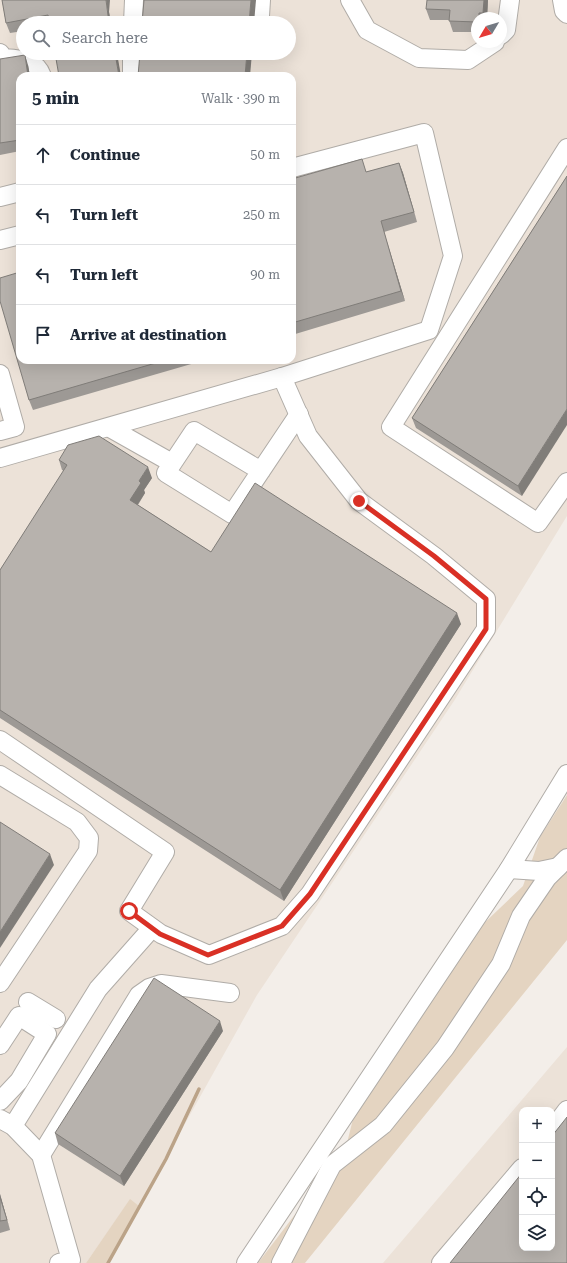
<!DOCTYPE html>
<html lang="en">
<head>
<meta charset="utf-8">
<style>
	body { margin:0; font-family:"Roboto Serif",serif; background:#f6f6f7; color:#1f2937 }
	.controls { position:absolute; right:12px; bottom:12px; display:grid; overflow:hidden; border-radius:8px; box-shadow:0 4px 16px #0002 }
	.controls button { width:36px; height:36px; display:grid; place-items:center; padding:0; border:0; border-bottom:1px solid #e0e1e3; background:#fff; color:#1f2937; font:20px sans-serif }
	.compass { position:absolute; left:471px; top:12px; width:36px; height:36px; border-radius:50%; background:#fff; box-shadow:0 4px 16px #0002; rotate:232deg }
	.stop { position:absolute; width:12px; height:12px; margin:-9px; border:3px solid #d93025; border-radius:50%; background:#fff }
	.stop.end { background:#d93025; border-color:#fff; box-shadow:0 1px 4px #0008 }
	.list { margin:0; padding:0; list-style:none }
	h2 { display:flex; justify-content:space-between; align-items:center; height:52px; margin:0; padding:0 16px; font-size:17px }
	h2 small { font-size:13px; font-weight:400; color:#747a83 }
	.list li { display:grid; grid-template-columns:26px 1fr auto; gap:12px; align-items:center; box-sizing:border-box; height:60px; padding:0 16px; border-top:1px solid #e0e1e3 }
	.list b { display:block; font-size:15px; white-space:nowrap }
	.list em { font-size:13px; font-style:normal; color:#747a83 }
	.icon { flex:none; width:22px; height:22px; fill:none; stroke:currentColor; stroke-width:2; stroke-linecap:round; stroke-linejoin:round }
	.map { position:relative; flex:none; width:567px; height:1263px; overflow:hidden }
	.search { position:absolute; background:#fff; box-shadow:0 4px 16px #0002; left:16px; top:16px; width:280px; height:44px; display:flex; align-items:center; gap:10px; box-sizing:border-box; padding:0 14px; border-radius:22px; color:#747a83; font-size:15px }
	.panel { position:absolute; background:#fff; box-shadow:0 4px 16px #0002; left:16px; top:72px; width:280px; height:292px; border-radius:12px }
	.map>svg:first-child { display:block }
	.built { fill:#ece2d8; fill-rule:evenodd }
	.green { fill:#e4d4c1 }
	.lines { fill:none; stroke-linecap:round; stroke-linejoin:round }
	.stream { stroke:#bba388; stroke-width:3.5 }
	.minor-casing { stroke:#b0aca7; stroke-width:20 }
	.minor { stroke:#fff; stroke-width:18 }
	.wall { fill:#9d9995 }
	.shaded-wall { fill:#807d79 }
	.building { fill:#b7b2ad; stroke:#807d79 }
	.route { stroke:#d93025; stroke-width:5 }
</style>
</head>
<body>
<div class="map">
<svg width="567" height="1263" viewBox="0 0 567 1263">
	<rect width="100%" height="100%" fill="#f3eee9"/>
	<g class="built">
		<path d="M 0,0 L 567,0 L 567,516 L 454,701 L 257,995 L 139,1206 L 130,1200 L 86,1263 L 0,1263 ZM 477,18 L 501,18 L 501,42 L 477,42 ZM 23,23 L 289,23 L 289,53 L 23,53 ZM 20,76 L 292,76 L 292,360 L 20,360 Z"/>
		<path d="M 567,1047 L 567,1263 L 383,1263 ZM 522,1110 L 552,1110 L 552,1248 L 522,1248 Z"/>
	</g>
	<g class="green">
		<path d="M 567,795 L 567,940 L 305,1263 L 258,1263 L 306,1200 L 344,1155 L 354,1115 L 478,929 L 523,886 L 540,837 Z"/>
		<path d="M 130,1199 L 139,1206 L 108,1263 L 86,1263 Z"/>
	</g>
	<g class="lines">
		<path class="stream" d="M 108,1263 L 166,1159 L 199,1089"/>
		<defs>
			<g id="minor">
				<path d="M 350,0 L 367,30 L 419,58 L 468,60 L 495,42"/>
				<path d="M 562,0 L 564,11 L 567,14"/>
				<path d="M 260,16 L 261,0"/>
				<path d="M 133,23 L 134,0"/>
				<path d="M 501,35 L 506,30 L 510,0"/>
				<path d="M 0,53 L 3,58 C 19,59 36,59 42,76"/>
				<path d="M 132,76 L 132,53"/>
				<path d="M 567,148 L 391,427 L 538,523 L 567,482"/>
				<path d="M 0,197 L 20,192"/>
				<path d="M 0,240 L 20,235"/>
				<path d="M 0,374 L 15,427 L 0,431"/>
				<path d="M 110,428 L 172,463"/>
				<path d="M 0,458 L 282,377 L 429,330 L 453,256 L 424,133 L 292,168"/>
				<path d="M 261,471 L 194,431 L 166,473 L 232,514 L 299,414"/>
				<path d="M 0,740 L 165,852 L 129,911 L 161,934 L 209,955 L 282,926 L 310,894 L 486,629 L 486,599 L 434,556 L 359,501 L 308,436 L 282,377"/>
				<path d="M 0,775 L 77,822 L 89,838 L 88,851 L 0,983"/>
				<path d="M 509,869 L 539,871 L 558,867"/>
				<path d="M 28,1002 L 56,1019"/>
				<path d="M 0,1045 L 19,1016 L 47,1034 L 19,1081 L 0,1101"/>
				<path d="M 0,1119 L 13,1126 L 41,1155 L 71,1260 L 59,1263"/>
				<path d="M 13,1126 L 98,989 L 152,928"/>
				<path d="M 552,1130 L 567,1110"/>
				<path d="M 41,1155 L 139,995 L 149,988 L 161,984 L 230,993"/>
				<path d="M 246,1263 L 509,869 L 567,774"/>
				<path d="M 281,1263 L 332,1165 L 383,1125 L 445,1048 L 501,964 L 521,916 L 547,878 L 567,858"/>
				<path d="M 441,1263 L 522,1168"/>
			</g>
		</defs>
		<use href="#minor" class="minor-casing"/>
		<use href="#minor" class="minor"/>
	</g>
	<g class="wall">
		<path d="M 2,0 L 109,12 L 111,23 L 23,23 L 23,31 L 10,33 L 6,23 Z"/>
		<path d="M 488,0 L 487,18 L 477,18 L 477,32 L 453,32 L 449,20 L 430,20 L 426,9 Z"/>
		<path d="M 0,59 L 28,65 L 30,76 L 20,76 L 20,151 L 0,155 Z"/>
		<path d="M 399,163 L 403,173 L 417,222 L 384,232 L 405,301 L 292,335 L 292,179 L 367,172 Z"/>
		<path d="M 567,176 L 522,496 L 416,428 L 412,418 Z"/>
		<path d="M 20,360 L 205,360 L 33,410 L 29,400 Z"/>
		<path d="M 59,460 L 152,478 L 144,490 L 145,493 L 138,505 L 211,552 L 461,624 L 284,901 L 0,718 L 0,570 L 64,471 L 62,470 Z"/>
		<path d="M 223,1031 L 124,1186 L 58,1144 L 55,1133 Z"/>
		<path d="M 0,1194 L 10,1230 L 0,1233 Z"/>
	</g>
	<g class="shaded-wall">
		<path d="M 106,0 L 110,0 L 109,12 L 111,23 L 109,23 Z"/>
		<path d="M 251,0 L 256,0 L 254,23 L 249,23 Z"/>
		<path d="M 484,0 L 488,0 L 487,18 L 485,18 L 483,13 Z"/>
		<path d="M 115,53 L 117,53 L 121,76 L 119,76 Z"/>
		<path d="M 247,53 L 252,53 L 250,76 L 245,76 Z"/>
		<path d="M 25,55 L 28,65 L 30,76 L 28,76 Z"/>
		<path d="M 399,163 L 403,173 L 417,222 L 414,212 Z"/>
		<path d="M 381,221 L 384,232 L 405,301 L 401,291 Z"/>
		<path d="M 567,409 L 567,425 L 522,496 L 518,486 Z"/>
		<path d="M 148,467 L 152,478 L 144,490 L 145,493 L 134,510 L 130,500 L 139,481 Z"/>
		<path d="M 457,613 L 461,624 L 284,901 L 280,890 Z"/>
		<path d="M 50,854 L 54,865 L 0,948 L 0,932 Z"/>
		<path d="M 220,1021 L 223,1031 L 124,1186 L 120,1176 Z"/>
		<path d="M 0,1194 L 10,1230 L 7,1220 L 0,1197 Z"/>
	</g>
	<g class="building">
		<path d="M 2,0 L 106,0 L 109,23 L 50,23 L 48,15 L 6,23 Z"/>
		<path d="M 144,0 L 251,0 L 249,23 L 142,23 Z"/>
		<path d="M 427,0 L 484,0 L 483,13 L 479,13 L 479,18 L 477,18 L 477,22 L 449,21 L 450,10 L 426,9 Z"/>
		<path d="M 55,53 L 115,53 L 119,76 L 59,76 Z"/>
		<path d="M 140,53 L 247,53 L 245,76 L 138,76 Z"/>
		<path d="M 25,55 L 28,76 L 20,76 L 20,140 L 0,143 L 0,59 Z"/>
		<path d="M 362,159 L 366,172 L 399,163 L 414,212 L 381,221 L 401,291 L 292,323 L 292,179 Z"/>
		<path d="M 567,176 L 567,409 L 518,486 L 412,418 Z"/>
		<path d="M 20,272 L 20,360 L 166,360 L 29,400 L 0,301 L 0,278 Z"/>
		<path d="M 99,436 L 148,467 L 139,481 L 141,483 L 130,500 L 211,552 L 255,483 L 457,613 L 280,890 L 0,710 L 0,570 L 67,465 L 59,460 L 68,445 Z"/>
		<path d="M 0,822 L 50,854 L 0,932 Z"/>
		<path d="M 154,978 L 220,1021 L 120,1176 L 55,1133 Z"/>
		<path d="M 567,1117 L 567,1263 L 450,1263 L 522,1173 L 522,1248 L 552,1248 L 552,1136 Z"/>
		<path d="M 0,1197 L 7,1220 L 0,1221 Z"/>
	</g>
	<g class="lines">
		<path class="route" d="M 129,911 L 160,934 L 208,955 L 282,926 L 310,894 L 486,629 L 486,599 L 434,556 L 359,501"/>
	</g>
</svg>
<div class="controls">
<button>+</button>
<button>−</button>
<button><svg class="icon" aria-label="locate" viewBox="0 0 24 24"><circle cx="12" cy="12" r="6"/><path d="M12 2v4M12 18v4M2 12h4M18 12h4"/></svg></button>
<button><svg class="icon" aria-label="layers" viewBox="0 0 24 24"><path d="M12 4l9 5-9 5-9-5zM3 14l9 5 9-5"/></svg></button>
</div>
<svg class="compass" viewBox="-18 -18 36 36"><path d="M0-13l5 13h-10z" fill="#e53935"/><path d="M0 13l5-13h-10z" fill="#747a83"/></svg>
<div class="stop" style="left:129px;top:911px"></div>
<div class="stop end" style="left:359px;top:501px"></div>
<div class="search"><svg class="icon" aria-label="search" viewBox="0 0 24 24"><circle cx="10" cy="10" r="6"/><path d="M15 15l6 6"/></svg>Search here</div>
<section class="panel">
<h2>5 min<small>Walk · 390 m</small></h2>
<ul class="list">
<li><svg class="icon" aria-label="ahead" viewBox="0 0 24 24"><path d="M12 20V5M6 11l6-6 6 6"/></svg><div><b>Continue</b></div><em>50 m</em></li>
<li><svg class="icon" aria-label="left" viewBox="0 0 24 24"><path d="M17 20v-9H6M10 6l-5 5 5 5"/></svg><div><b>Turn left</b></div><em>250 m</em></li>
<li><svg class="icon" aria-label="left" viewBox="0 0 24 24"><path d="M17 20v-9H6M10 6l-5 5 5 5"/></svg><div><b>Turn left</b></div><em>90 m</em></li>
<li><svg class="icon" aria-label="arrive" viewBox="0 0 24 24"><path d="M6 21V4h12l-3 4 3 4H6"/></svg><div><b>Arrive at destination</b></div></li>
</ul>
</section>
</div>
</body>
</html>
